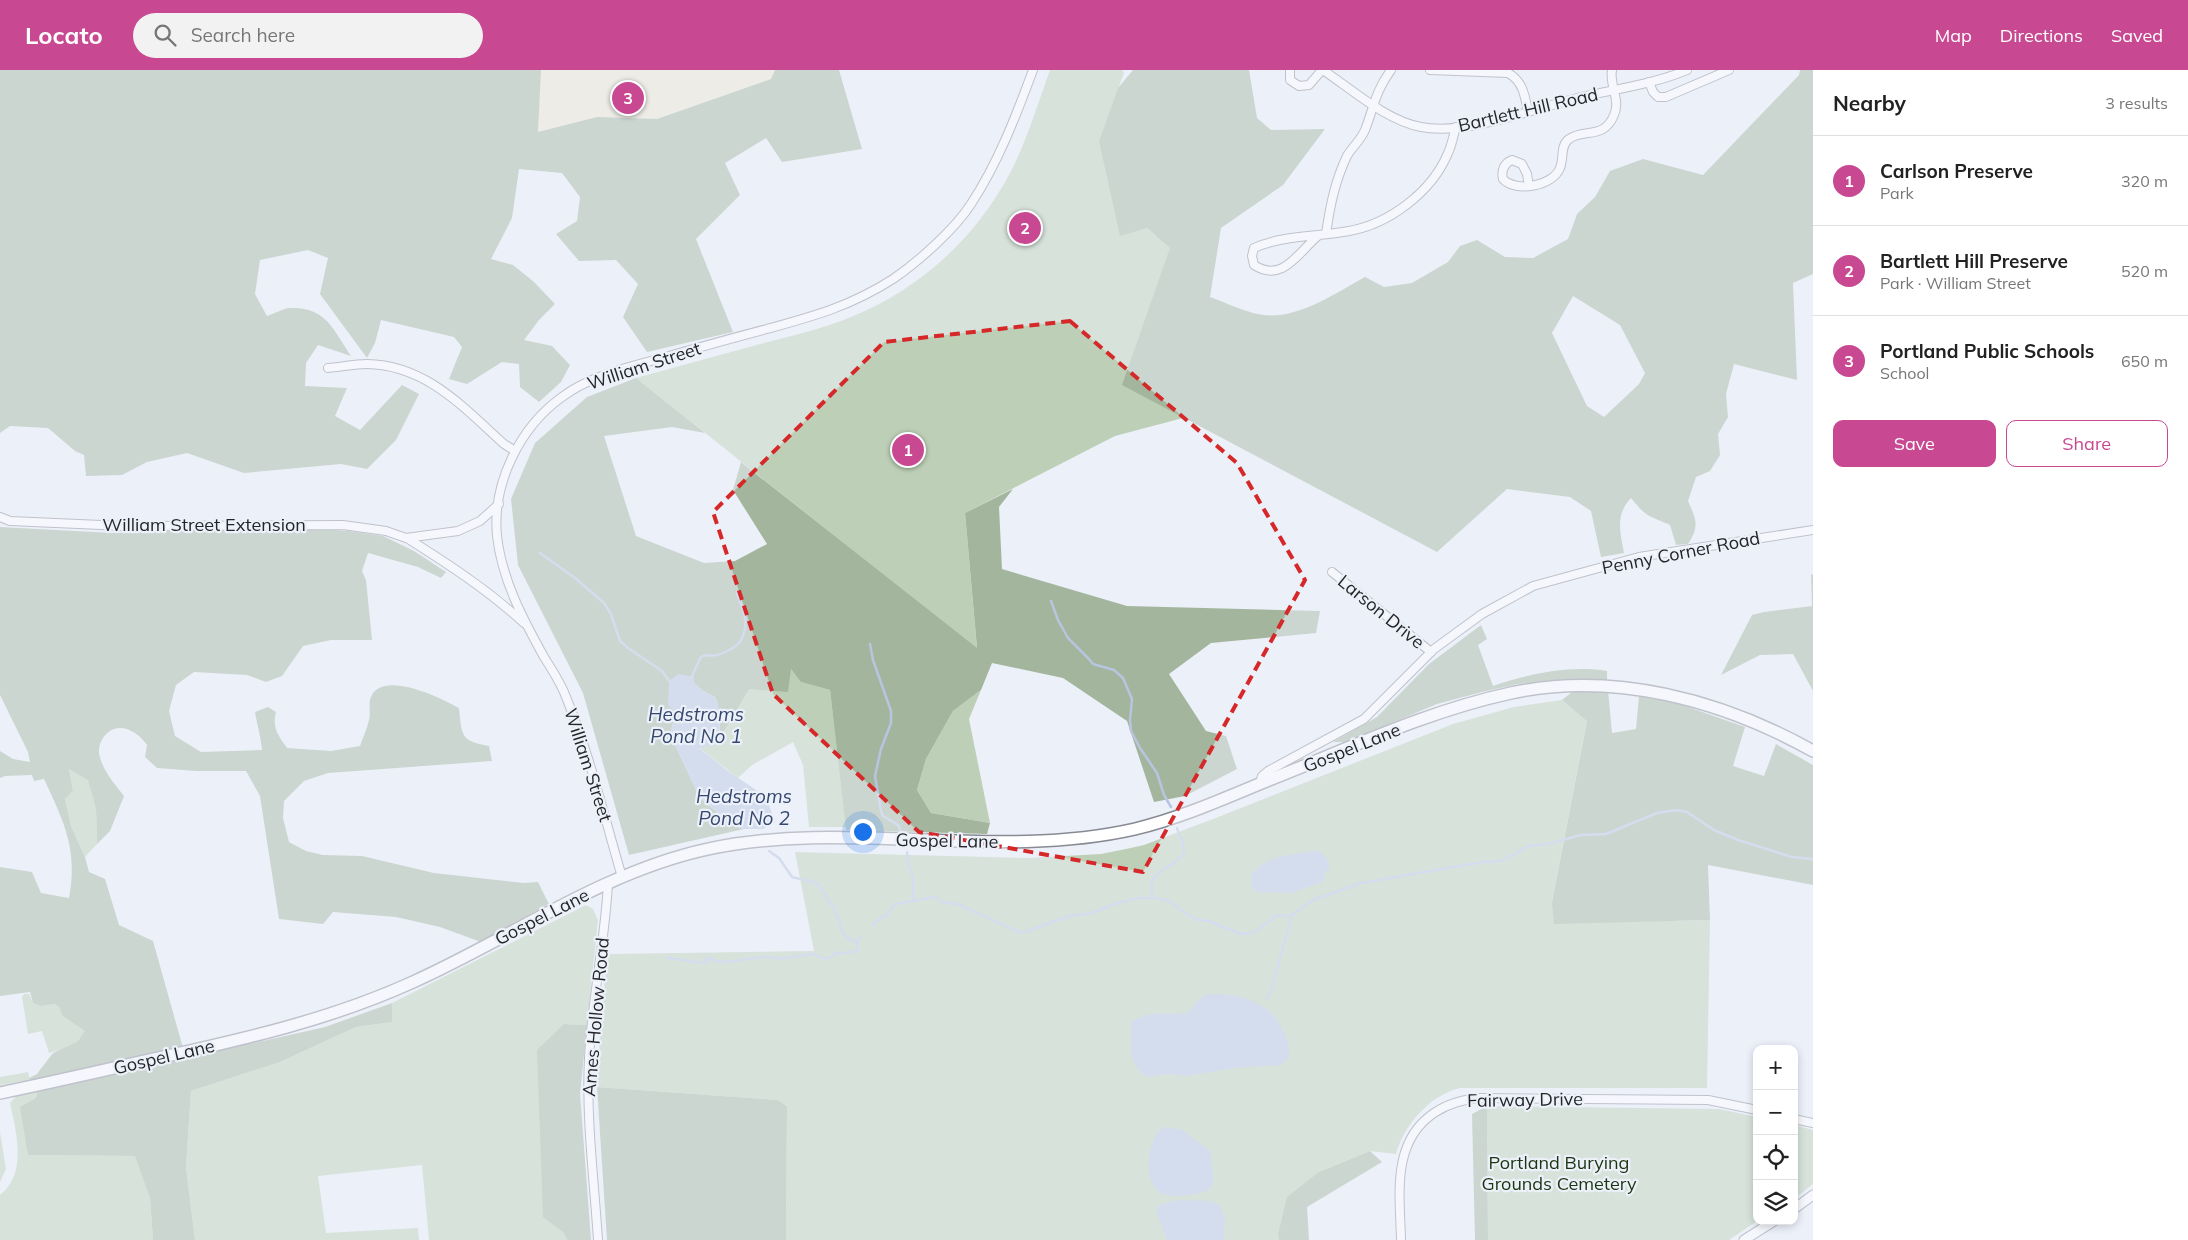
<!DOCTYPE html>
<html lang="en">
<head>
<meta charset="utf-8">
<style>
	body { margin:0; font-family:Mulish,sans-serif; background:#f2f2f2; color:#222 }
	.controls { position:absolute; right:15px; bottom:15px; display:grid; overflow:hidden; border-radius:10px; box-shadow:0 2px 8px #0003 }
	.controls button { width:45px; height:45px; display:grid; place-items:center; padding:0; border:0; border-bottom:1px solid #e0e0e0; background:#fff; color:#222; font:25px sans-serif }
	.you { position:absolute; left:862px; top:761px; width:18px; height:18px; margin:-12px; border:4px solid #fff; border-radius:50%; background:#1a73e8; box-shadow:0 0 0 8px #1a73e833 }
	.badge { display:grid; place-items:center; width:32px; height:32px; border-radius:50%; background:#c84892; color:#fff; font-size:16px; font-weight:700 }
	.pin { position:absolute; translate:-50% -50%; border:2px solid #fff; box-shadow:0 1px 5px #0006 }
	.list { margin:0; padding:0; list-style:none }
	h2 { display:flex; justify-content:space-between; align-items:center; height:65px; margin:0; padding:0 20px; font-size:21px }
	h2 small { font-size:16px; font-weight:400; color:#767676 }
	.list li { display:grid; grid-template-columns:32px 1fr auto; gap:15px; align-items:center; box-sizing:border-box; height:90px; padding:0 20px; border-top:1px solid #e0e0e0 }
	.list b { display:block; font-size:19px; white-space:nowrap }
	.list p { margin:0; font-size:16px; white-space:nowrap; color:#767676 }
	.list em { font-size:16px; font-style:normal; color:#767676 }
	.actions { display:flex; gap:10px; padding:15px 20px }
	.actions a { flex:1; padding:11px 0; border:1px solid #c84892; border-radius:10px; text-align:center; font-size:18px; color:#c84892 }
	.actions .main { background:#c84892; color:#fff }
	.icon { flex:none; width:28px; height:28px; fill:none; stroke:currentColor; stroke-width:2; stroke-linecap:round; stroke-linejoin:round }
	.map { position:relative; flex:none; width:1813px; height:1170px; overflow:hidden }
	header { display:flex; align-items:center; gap:30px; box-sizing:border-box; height:70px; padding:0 25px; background:#c84892; color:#fff }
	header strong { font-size:24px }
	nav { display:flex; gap:28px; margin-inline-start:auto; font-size:18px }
	.search { width:350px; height:45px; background:#f2f2f2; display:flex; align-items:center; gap:12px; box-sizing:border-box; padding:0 18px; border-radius:28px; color:#767676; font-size:19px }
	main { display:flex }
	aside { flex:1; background:#fff }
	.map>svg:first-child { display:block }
	.education { fill:#eee6d0 }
	.green { fill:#bdd0b7 }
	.forest { fill:#a3b69d; fill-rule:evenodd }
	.water { fill:#b7c5e0 }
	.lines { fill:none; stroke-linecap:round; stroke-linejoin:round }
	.stream { stroke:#b7c5e0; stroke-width:2.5 }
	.minor-casing { stroke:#888b93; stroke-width:10 }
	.tertiary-casing { stroke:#888b93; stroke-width:11 }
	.primary-casing { stroke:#888b93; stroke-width:14 }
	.minor { stroke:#fff; stroke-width:8 }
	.tertiary { stroke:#fff; stroke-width:9 }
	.primary { stroke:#fff; stroke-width:11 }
	.marked { fill:none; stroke:#d62828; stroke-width:4; stroke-dasharray:10 6; stroke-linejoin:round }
	.labels { text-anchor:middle; stroke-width:4.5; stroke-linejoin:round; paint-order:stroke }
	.street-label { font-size:18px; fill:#242528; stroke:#ecf0f9 }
	.park-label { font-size:18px; fill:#1a3610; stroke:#ecf0f9 }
	.water-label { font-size:19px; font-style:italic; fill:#354970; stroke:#ecf0f9 }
</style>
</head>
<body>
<header>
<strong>Locato</strong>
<div class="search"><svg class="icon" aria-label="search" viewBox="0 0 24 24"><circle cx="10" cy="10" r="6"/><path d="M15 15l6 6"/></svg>Search here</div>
<nav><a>Map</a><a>Directions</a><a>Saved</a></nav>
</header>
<main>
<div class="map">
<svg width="1813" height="1170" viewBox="0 0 1813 1170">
	<rect width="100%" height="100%" fill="#ecf0f9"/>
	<path class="education" d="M 541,0 L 775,0 L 771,9 L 657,49 L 597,47 L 538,62 Z"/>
	<g class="green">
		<path d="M 1050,0 L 1122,0 L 1124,3 L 1099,71 L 1147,158 L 1156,166 L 1171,167 L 1183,348 L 1115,366 L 965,443 L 977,579 L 636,308 C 677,297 719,285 760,274 C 791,266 822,259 851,247 C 911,223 965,178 999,122 C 1023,85 1035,41 1050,0 Z"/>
		<path d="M 791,599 L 802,612 L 830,620 L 846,757 L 809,757 L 803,695 L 793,672 L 752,695 L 738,708 L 698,677 L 713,675 L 720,668 L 749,618 Z"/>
		<path d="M 981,620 L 969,649 L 990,753 L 931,743 L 917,720 L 926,689 L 953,641 Z"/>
		<path d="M 1562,630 L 1587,650 L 1552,831 L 1677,851 L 1710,850 L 1707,1018 L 1460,1018 C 1430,1025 1404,1055 1396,1084 L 1370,1081 L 1319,1102 L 1278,1165 L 1279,1170 L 786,1170 L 787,1038 L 778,1030 L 597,1017 L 601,946 L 608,884 L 814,881 L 795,782 L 1029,788 L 1101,784 L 1126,779 L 1144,775 L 1213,749 L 1453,654 L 1514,637 Z"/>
		<path d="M 69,698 L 88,709 L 96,739 L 97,774 L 85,787 L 71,756 L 65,729 L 73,719 Z"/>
		<path d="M 586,835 L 593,839 L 598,850 L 587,955 L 564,954 L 563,1162 L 567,1170 L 429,1170 L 422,1095 L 318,1106 L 326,1163 L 418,1158 L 419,1170 L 195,1170 L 186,1097 L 191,1021 L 280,992 L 356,957 L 392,952 L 392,933 Z"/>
		<path d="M 24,924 L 29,924 L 33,933 L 41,936 L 55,934 L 86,961 L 78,970 L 128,980 L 39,1000 L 70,977 L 49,983 L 42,961 L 28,964 L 22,927 Z"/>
		<path d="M 28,1002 L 30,1010 L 0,1015 L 0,1007 Z"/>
		<path d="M 37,1022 L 28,1085 L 136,1086 L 150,1128 L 153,1170 L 0,1170 L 0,1125 C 28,1103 16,1062 10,1033 L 17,1025 Z"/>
		<path d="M 1487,1036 L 1719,1039 L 1757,1047 L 1757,1151 L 1729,1170 L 1488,1170 Z"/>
		<path d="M 1794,1055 L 1813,1060 L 1813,1114 L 1794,1129 Z"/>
		<path d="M 0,1062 L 6,1099 L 0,1112 Z"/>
	</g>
	<g class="forest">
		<path d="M 0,0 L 541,0 L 538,62 L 597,47 L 657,49 L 771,9 L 775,0 L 839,0 L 862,79 L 782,92 L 766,68 L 725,93 L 740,125 L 696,169 L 733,262 L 647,282 L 623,247 L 638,214 L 616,190 L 579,191 L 556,164 L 577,151 L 580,127 L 562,103 L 519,99 L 512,148 L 491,189 L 513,195 L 534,212 L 555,234 L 539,250 L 524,270 L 552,276 L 570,295 L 561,312 L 539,332 L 520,317 L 519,294 L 502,292 L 467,314 L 449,309 L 462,277 L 454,267 L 381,250 L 375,273 L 367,288 L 320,224 L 328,188 L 308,180 L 260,190 L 255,224 L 267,246 C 274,244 282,239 289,238 C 326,236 333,259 351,286 L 318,275 L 306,293 L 305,316 L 347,318 L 335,346 L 360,360 L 402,315 L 419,324 L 396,370 L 367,399 L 341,394 L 244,403 L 187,383 L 147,392 L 122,405 L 86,406 L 84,385 L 75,381 L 48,358 L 10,356 L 0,363 Z"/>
		<path d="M 1133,0 L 1249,0 L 1257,48 L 1271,60 L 1325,59 L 1283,115 L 1221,158 L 1210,227 C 1224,232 1239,239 1253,243 C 1292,254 1332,225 1365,207 L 1384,217 L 1412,213 L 1448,192 L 1460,176 L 1477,170 L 1505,187 L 1533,188 L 1568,169 L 1577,144 L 1595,127 L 1610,101 L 1643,89 L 1703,105 L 1799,5 L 1800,0 L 1813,0 L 1813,204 L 1793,213 L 1797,310 L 1734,294 L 1726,324 L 1728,347 L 1718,364 L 1720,385 L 1710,401 L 1696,407 L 1688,431 C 1696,449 1700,456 1688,474 L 1676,475 L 1670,455 C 1648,445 1647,448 1631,428 C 1615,445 1620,461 1624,483 L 1601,487 L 1591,441 L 1570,427 L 1507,419 L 1437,482 L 1122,315 L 1170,178 L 1147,158 L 1120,166 L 1099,71 L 1118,18 ZM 1573,226 L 1620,255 L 1645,303 L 1639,314 L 1604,347 L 1587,336 L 1552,263 Z"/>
		<path d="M 636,308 L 705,363 L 672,357 L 604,366 L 636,466 L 704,493 L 735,491 L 767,474 L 733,420 L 741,392 L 977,578 L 965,443 L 1013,419 L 999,437 L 1002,499 L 1127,536 L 1320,541 L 1316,563 L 1211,573 L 1169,604 L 1206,661 L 1226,666 L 1237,699 L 1185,726 L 1154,732 L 1127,651 L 1063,608 L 992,593 L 981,620 L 953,641 L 926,689 L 917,720 L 931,743 L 990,753 L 987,764 L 846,760 L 830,620 L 801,612 L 791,599 L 788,622 L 749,619 L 720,668 C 719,655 721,638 715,627 L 703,621 L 694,613 L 676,643 L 670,664 L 700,728 L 734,756 L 744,759 L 629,785 L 583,623 L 518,495 L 511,429 L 535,373 L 587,327 Z"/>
		<path d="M 0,457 L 113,463 L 202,459 L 302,458 L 349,461 L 383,466 L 414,481 L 446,502 L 441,508 L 418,497 L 368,483 L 362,501 L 366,510 L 372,570 L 331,570 L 303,576 L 282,606 L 266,612 L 247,605 L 194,602 L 176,615 L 169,641 L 175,666 L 201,682 L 262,680 C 261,667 257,655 255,642 L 268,637 L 276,642 C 272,658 278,665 287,678 L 331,681 L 360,676 C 363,667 367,659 369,650 C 371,643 368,633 371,627 C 382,599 442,628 459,638 C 462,665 460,671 489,676 L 492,691 L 328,703 L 304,711 L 284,731 L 283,748 L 289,772 L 306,781 L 323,785 L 362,786 L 434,803 L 524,813 L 538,812 L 549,834 L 481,872 L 440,857 L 396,847 L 333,842 L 323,854 L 279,849 L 260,726 L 246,701 L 196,701 L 157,698 L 145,687 L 147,675 C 137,660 116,649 103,668 C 100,673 99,676 99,683 C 102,700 114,713 124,726 L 110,761 L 97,774 L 96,739 L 88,710 L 69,699 L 73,720 L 65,729 L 71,756 L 85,787 L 89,802 L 105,809 L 119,855 L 153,871 L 183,978 L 30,1010 L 29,1008 L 37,1004 L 53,983 L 77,972 L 85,961 L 62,945 L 60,938 L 55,934 L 41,936 L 33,933 L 30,922 L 0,926 L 0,797 L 32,802 L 41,823 L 69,828 C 78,779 64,752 44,709 L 34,711 L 32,705 L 5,706 L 0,708 L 0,681 L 13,689 L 30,692 L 28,682 L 0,625 Z"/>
		<path d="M 1811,504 L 1813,505 L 1813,621 L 1793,584 L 1760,585 L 1721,605 L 1752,545 L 1764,542 L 1812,536 Z"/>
		<path d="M 1481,555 L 1487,569 L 1478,575 L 1493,616 C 1528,604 1570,595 1607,601 L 1607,612 L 1552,611 L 1518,614 L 1482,622 L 1437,634 L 1346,672 L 1333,672 L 1377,647 L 1429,594 Z"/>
		<path d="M 1608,620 L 1612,663 L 1636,659 L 1639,626 L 1674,632 L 1745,657 L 1733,696 L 1764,706 L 1776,674 L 1813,695 L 1813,815 L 1708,795 L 1710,850 L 1554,854 L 1552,832 L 1587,651 L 1562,630 L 1572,622 Z"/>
		<path d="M 392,933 L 392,952 L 356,957 L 280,992 L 191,1021 L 186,1097 L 195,1170 L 153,1170 L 150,1128 L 135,1086 L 28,1085 L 20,1037 L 36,1028 L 37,1022 L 325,957 Z"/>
		<path d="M 564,954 L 587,955 L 580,1024 L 591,1170 L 567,1170 L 563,1162 L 543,1147 L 537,980 Z"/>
		<path d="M 597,1017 L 778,1030 L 787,1037 L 786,1170 L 607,1170 Z"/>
		<path d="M 1487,1036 L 1488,1170 L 1475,1170 L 1472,1044 Z"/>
		<path d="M 1370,1081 L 1382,1092 L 1307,1137 L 1309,1170 L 1279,1170 L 1278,1165 L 1287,1127 L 1319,1102 Z"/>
	</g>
	<g class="water">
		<path d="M 678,604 L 694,607 L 694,613 L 703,621 L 715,627 C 721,638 719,654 720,668 L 713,675 L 699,678 L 728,701 L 762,724 L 768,732 L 775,752 L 763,759 L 744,759 L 734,756 L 700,728 L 670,664 L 676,643 L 668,635 L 669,611 Z"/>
		<path d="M 1317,780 L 1326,787 L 1330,798 L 1324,803 L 1324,811 L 1292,823 L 1257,822 L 1252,818 L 1251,805 C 1271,782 1290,787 1317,780 Z"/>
		<path d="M 1208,924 C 1240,923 1270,931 1284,962 C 1288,971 1291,978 1288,988 L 1281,995 L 1234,998 L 1187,1006 L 1169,1004 L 1146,1007 L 1138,999 L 1131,986 L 1131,954 L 1133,950 L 1150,944 L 1188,943 L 1200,928 Z"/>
		<path d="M 1165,1057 L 1182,1060 L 1210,1081 L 1214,1111 L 1209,1120 C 1196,1124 1177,1129 1163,1124 C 1140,1115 1148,1063 1165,1057 Z"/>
		<path d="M 1178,1130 L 1212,1131 L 1221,1137 L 1225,1149 L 1224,1170 L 1167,1170 L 1156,1141 L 1159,1135 Z"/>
	</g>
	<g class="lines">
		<g class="stream">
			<path d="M 540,483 L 575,508 L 604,533 L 611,544 L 620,571 L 628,578 L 662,601 L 670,612"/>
			<path d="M 1051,531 L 1058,550 L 1068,568 L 1088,588 L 1093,594 L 1114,600 L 1123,608 L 1132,629 L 1130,650 L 1131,661 L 1140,678 L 1157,703 L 1164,725 L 1171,737"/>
			<path d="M 870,574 L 873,590 L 891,641 L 891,653 L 881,679 L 875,706 L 881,741 L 883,746 L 898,755 L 902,763"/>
			<path d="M 691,608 L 701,587 L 705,585 C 715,587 722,584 731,579 C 745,573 748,554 743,540 C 741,533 738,529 737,522"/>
			<path d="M 769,781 L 779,788 L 792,807 L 817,813 C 822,820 828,829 833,837 C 840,849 839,869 857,872"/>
			<path d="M 907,782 L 909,797 L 913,806 L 913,831"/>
			<path d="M 1152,828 C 1152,823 1151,816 1152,811 C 1158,798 1183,792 1184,781 C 1185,774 1179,765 1177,758"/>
			<path d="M 873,855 L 879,849 L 887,845 L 895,834 L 935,827 L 943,832 L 960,835 L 1019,862 L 1026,862 L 1054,851 L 1075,845 L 1088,844 L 1121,832 L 1138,828 L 1156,828 L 1169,831 L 1185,843 L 1198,850 L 1209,851 L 1241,864 L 1253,863 L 1276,846 L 1292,845"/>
			<path d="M 667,888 L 705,893 L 707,892 L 706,889 L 708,888 C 713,889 715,892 719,892 C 734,893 768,883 777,889 L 814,884 L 822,888 L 830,888 L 835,883 L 848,883 L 858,880 L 857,872 L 861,866"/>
			<path d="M 1267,929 L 1272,917 L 1292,845 L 1313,830 L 1361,813 L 1483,792 L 1501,791 L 1529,776 L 1548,774 L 1581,765 L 1606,764 L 1657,743 L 1676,740 L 1687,742 L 1714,760 L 1738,770 L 1792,787 L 1813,789"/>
		</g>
		<defs>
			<g id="minor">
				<path d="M 1290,0 L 1290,10 L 1299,16 L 1309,15 L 1322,0"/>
				<path d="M 1323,0 C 1351,19 1387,51 1421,57 C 1465,66 1536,38 1581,27 C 1616,19 1654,14 1687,0"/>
				<path d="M 1430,0 L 1508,3 C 1523,11 1525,26 1528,42"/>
				<path d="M 1649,12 L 1653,22 L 1658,27 L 1666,27 L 1729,0"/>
				<path d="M 1529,116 L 1527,104 L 1522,94 L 1512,90 C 1504,93 1501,101 1503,109 C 1516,123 1553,116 1560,98 C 1564,89 1560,75 1569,69 C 1584,58 1604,70 1614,45 C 1621,30 1609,15 1612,0"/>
				<path d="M 1326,164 C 1330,136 1335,111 1347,86 C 1352,77 1361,70 1365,60 C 1374,37 1375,22 1391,0"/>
				<path d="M 1319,165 C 1299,181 1283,214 1254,195 L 1252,186 L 1254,178 C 1283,165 1318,167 1349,161 C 1389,154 1432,122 1448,83 C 1452,75 1453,66 1456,57"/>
				<path d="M 328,298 C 341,297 354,294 367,294 C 426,295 463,337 504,374 L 515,381"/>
				<path d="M 0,447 L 10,451 L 124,456 L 343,455 L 386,461 L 406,468 L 458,461 L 480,451 L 499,434"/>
				<path d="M 407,468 C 448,494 488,520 524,553"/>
				<path d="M 1332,502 L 1431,582"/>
				<path d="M 1260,714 L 1262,706 L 1268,701 L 1364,649 L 1434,579 L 1482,544 L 1533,516 L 1639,487 L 1813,460"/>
				<path d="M 622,807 C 604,746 590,685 566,627 C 561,613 552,600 544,587 C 523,549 502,510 497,466 C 492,413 520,357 562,327 C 590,306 629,297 662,288 C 697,278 732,268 767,259 C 814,246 851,236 893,209 C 918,192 955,159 971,134 C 998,93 1016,46 1033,0"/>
				<path d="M 1794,1049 L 1813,1053"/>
				<path d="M 598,1170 C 594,1109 586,1049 589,988 C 592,929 605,872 608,813"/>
				<path d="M 1401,1170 C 1400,1125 1391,1072 1434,1043 C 1449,1033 1463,1029 1481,1028 L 1708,1030 L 1757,1040"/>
			</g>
			<g id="tertiary">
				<path d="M 1794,1139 L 1813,1125"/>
				<path d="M 1744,1170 L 1774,1151"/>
			</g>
			<path id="primary" d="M 0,1023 C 53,1012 105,1000 158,988 C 245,969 332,949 413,912 C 511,868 602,802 708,779 C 848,749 994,791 1135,759 C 1181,748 1225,728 1269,710 C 1348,679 1427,641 1511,623 C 1614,601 1722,630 1813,681"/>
		</defs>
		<use href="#minor" class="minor-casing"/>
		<use href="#tertiary" class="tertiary-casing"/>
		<use href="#primary" class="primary-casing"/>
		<use href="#minor" class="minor"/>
		<use href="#tertiary" class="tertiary"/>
		<use href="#primary" class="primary"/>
	</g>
	<path d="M0 0H1813V1170H0ZM 1070,251 L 1237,393 L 1305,510 L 1143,802 L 919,762 L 773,624 L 713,442 L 884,272 Z" fill="#ecf0f9" fill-opacity=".55" fill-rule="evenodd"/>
	<path class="marked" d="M 1070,251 L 1237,393 L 1305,510 L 1143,802 L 919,762 L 773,624 L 713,442 L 884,272 Z"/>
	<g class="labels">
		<g class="street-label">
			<text transform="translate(1528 40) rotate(-13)" y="6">Bartlett Hill Road</text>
			<text transform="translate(644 296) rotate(-18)" y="6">William Street</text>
			<text x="204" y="461">William Street Extension</text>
			<text transform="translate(1681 483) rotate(-11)" y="6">Penny Corner Road</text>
			<text transform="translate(1381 542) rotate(39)" y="6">Larson Drive</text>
			<text transform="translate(1352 678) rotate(-22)" y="6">Gospel Lane</text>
			<text transform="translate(588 695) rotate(72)" y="6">William Street</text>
			<text transform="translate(947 771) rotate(1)" y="6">Gospel Lane</text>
			<text transform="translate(542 847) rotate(-27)" y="6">Gospel Lane</text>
			<text transform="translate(596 947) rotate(-85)" y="6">Ames Hollow Road</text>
			<text transform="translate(164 987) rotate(-13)" y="6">Gospel Lane</text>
			<text transform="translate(1525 1030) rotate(-1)" y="6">Fairway Drive</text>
		</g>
		<g class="park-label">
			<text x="1559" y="1099">Portland Burying<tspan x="1559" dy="21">Grounds Cemetery</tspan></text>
		</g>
		<g class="water-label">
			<text x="696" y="651">Hedstroms<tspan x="696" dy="22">Pond No 1</tspan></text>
			<text x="744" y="733">Hedstroms<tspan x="744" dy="22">Pond No 2</tspan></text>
		</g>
	</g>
</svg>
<div class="controls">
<button>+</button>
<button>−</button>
<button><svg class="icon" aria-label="locate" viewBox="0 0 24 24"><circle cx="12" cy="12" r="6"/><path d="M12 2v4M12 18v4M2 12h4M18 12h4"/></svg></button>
<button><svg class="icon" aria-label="layers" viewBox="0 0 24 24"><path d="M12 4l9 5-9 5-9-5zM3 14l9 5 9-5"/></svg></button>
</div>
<div class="you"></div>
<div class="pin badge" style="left:908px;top:380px">1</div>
<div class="pin badge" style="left:1025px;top:158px">2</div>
<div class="pin badge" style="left:628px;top:28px">3</div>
</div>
<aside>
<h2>Nearby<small>3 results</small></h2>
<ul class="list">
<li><span class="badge">1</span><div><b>Carlson Preserve</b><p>Park</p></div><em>320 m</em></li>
<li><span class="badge">2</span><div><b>Bartlett Hill Preserve</b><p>Park · William Street</p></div><em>520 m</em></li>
<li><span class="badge">3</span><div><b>Portland Public Schools</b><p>School</p></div><em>650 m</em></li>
</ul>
<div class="actions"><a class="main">Save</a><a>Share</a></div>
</aside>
</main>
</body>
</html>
